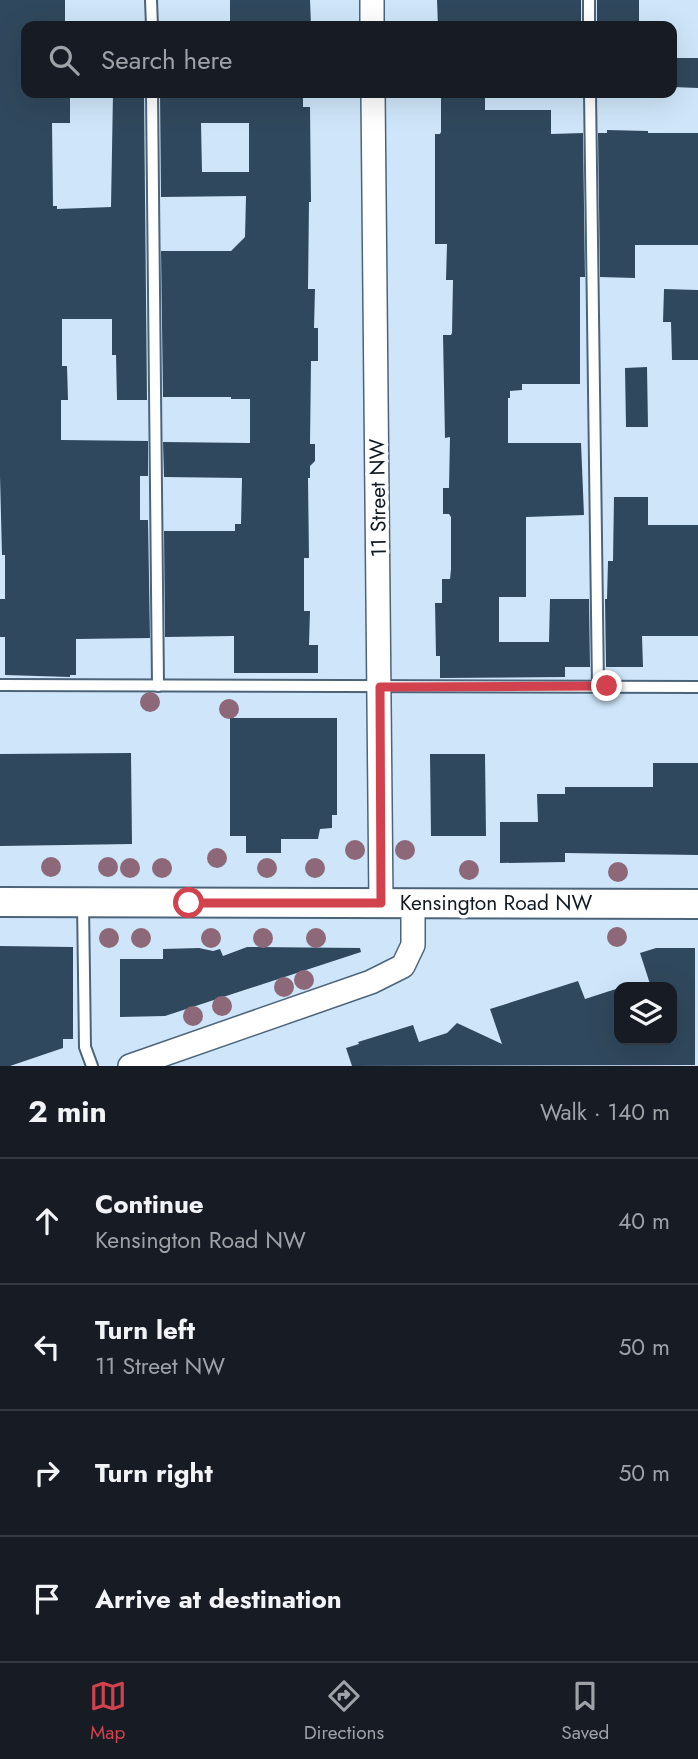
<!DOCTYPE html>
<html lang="en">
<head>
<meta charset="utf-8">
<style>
	body { margin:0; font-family:Jost,sans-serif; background:#20242c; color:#f1f3f6 }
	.controls { position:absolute; right:21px; bottom:21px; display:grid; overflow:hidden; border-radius:14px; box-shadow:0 7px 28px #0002 }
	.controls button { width:63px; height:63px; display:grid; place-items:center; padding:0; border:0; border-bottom:2px solid #363941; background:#171b24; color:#f1f3f6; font:35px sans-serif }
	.stop { position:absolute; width:21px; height:21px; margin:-16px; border:5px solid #d2424e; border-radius:50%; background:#fff }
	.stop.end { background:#d2424e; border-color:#fff; box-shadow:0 2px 7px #0008 }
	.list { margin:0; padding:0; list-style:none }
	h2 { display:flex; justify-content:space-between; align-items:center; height:91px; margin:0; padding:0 28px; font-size:30px }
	h2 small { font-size:23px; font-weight:400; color:#9ea1a6 }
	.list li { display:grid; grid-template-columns:46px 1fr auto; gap:21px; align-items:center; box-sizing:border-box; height:126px; padding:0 28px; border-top:2px solid #363941 }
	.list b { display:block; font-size:26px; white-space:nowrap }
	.list p { margin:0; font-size:23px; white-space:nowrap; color:#9ea1a6 }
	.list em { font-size:23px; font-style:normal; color:#9ea1a6 }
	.icon { flex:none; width:38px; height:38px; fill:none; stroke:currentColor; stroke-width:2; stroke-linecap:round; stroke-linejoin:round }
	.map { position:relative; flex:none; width:698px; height:1066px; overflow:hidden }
	.search { position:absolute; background:#171b24; box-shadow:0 7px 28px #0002; left:21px; right:21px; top:21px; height:77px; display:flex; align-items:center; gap:18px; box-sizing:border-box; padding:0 24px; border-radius:14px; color:#9ea1a6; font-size:26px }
	.sheet { height:595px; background:#171b24 }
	nav { display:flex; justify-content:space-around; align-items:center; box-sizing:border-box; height:98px; border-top:2px solid #363941; background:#171b24; font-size:19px; color:#9ea1a6 }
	nav a { display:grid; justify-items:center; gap:4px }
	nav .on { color:#d2424e }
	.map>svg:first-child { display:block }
	.building { fill:#30485d; fill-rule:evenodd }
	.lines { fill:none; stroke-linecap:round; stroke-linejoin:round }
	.service-casing { stroke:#4c647a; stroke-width:14 }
	.minor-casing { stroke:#4c647a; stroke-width:26 }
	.tertiary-casing { stroke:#4c647a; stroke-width:32 }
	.service { stroke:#fff; stroke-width:10 }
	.minor { stroke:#fff; stroke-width:23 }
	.tertiary { stroke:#fff; stroke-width:28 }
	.tree { fill:#8c6879 }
	.route { stroke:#d2424e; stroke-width:9 }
	.labels { text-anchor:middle; stroke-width:7; stroke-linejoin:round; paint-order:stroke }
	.street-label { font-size:21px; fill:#101a23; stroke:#fff }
</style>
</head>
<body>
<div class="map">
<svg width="698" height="1066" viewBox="0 0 698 1066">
	<rect width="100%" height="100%" fill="#cfe6fa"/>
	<g class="building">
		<path d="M 0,0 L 65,0 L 65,26 L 26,26 L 26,93 L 70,93 L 70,123 L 52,123 L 53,206 L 57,206 L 57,209 L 111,207 L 113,93 L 144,93 L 147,400 L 117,400 L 116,355 L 112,355 L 112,319 L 62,319 L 62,366 L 67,366 L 68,400 L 61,400 L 61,440 L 148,441 L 148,476 L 140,476 L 140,520 L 148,520 L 150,638 L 76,639 L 76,675 L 70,675 L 70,677 L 5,675 L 5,637 L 0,637 L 0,599 L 5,599 L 5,555 L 2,555 L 0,476 Z"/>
		<path d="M 230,0 L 310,0 L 311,26 L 230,26 Z"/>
		<path d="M 437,0 L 581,0 L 581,26 L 438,26 Z"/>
		<rect x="597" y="0" width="42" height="26"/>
		<path d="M 673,58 L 698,58 L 698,88 L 673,87 Z"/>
		<path d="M 160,93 L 203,93 L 203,95 L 303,93 L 303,107 L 310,107 L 311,202 L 309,202 L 308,289 L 315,289 L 314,328 L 318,328 L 318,361 L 311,361 L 310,444 L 315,444 L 315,461 L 310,466 L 310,478 L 308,478 L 309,558 L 304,558 L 304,611 L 310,611 L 309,645 L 318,645 L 318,673 L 234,673 L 234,636 L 165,637 L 164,531 L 235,531 L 235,524 L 241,524 L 242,478 L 164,477 L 163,442 L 250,443 L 250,399 L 231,399 L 231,397 L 163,397 L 161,251 L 231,251 L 245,237 L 246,196 L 161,197 ZM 201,123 L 249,123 L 249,172 L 202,172 Z"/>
		<path d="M 441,93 L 485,93 L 485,110 L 551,110 L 551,134 L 583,133 L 585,277 L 580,277 L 580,384 L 522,384 L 522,390 L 510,391 L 510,398 L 508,398 L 508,443 L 581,443 L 584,515 L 526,517 L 526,597 L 499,597 L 499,642 L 549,642 L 550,599 L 589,599 L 590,667 L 565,667 L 565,677 L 440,678 L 440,656 L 436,656 L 435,603 L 442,603 L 442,579 L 450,579 L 451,569 L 451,517 L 449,514 L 443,514 L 443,488 L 449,488 L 450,437 L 445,438 L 443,335 L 451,335 L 452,333 L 453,280 L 446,280 L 447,244 L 435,244 L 435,134 L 440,134 L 441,132 Z"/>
		<path d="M 607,130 L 648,131 L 648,133 L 698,133 L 698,245 L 635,245 L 635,278 L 600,277 L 598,133 L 607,133 Z"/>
		<path d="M 664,289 L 698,290 L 698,360 L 672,360 L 671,322 L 663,322 Z"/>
		<path d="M 647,367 L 648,427 L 626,427 L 625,368 Z"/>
		<path d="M 614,497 L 648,497 L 648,525 L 698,525 L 698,636 L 642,636 L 643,667 L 606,667 L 605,599 L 607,599 L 608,561 L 613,561 Z"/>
		<path d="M 230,718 L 337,718 L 337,815 L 332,815 L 332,828 L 320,829 L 318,839 L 281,839 L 281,853 L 246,853 L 246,836 L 230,836 Z"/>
		<path d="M 131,753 L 132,844 L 0,846 L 0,754 Z"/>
		<path d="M 430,754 L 485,754 L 486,836 L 431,836 Z"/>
		<path d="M 653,763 L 698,763 L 698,855 L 565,853 L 565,862 L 500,863 L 500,822 L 538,822 L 537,794 L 565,794 L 565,787 L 653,787 Z"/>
		<path d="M 0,946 L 73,947 L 73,1039 L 63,1039 L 63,1048 L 10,1066 L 0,1066 Z"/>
		<path d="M 247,947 L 360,948 L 361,952 L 165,1016 L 120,1017 L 120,959 L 163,959 L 163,949 L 199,948 L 213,951 L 220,949 L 223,956 Z"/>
		<path d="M 656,948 L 695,948 L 695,1065 L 352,1066 L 346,1048 L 359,1044 L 358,1042 L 413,1025 L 419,1042 L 447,1033 L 457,1023 L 502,1044 L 490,1009 L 578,981 L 585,999 L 619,988 L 619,1040 L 672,1040 L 672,987 L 651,987 L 640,953 Z"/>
	</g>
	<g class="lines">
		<defs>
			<g id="service">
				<path d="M 151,0 L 152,26"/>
				<path d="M 589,0 L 589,26"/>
				<path d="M 152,93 L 158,686"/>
				<path d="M 590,93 L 598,686"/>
				<path d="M 0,685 L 698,687"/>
				<path d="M 83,903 L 85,1047 L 92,1066"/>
			</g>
			<g id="minor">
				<path d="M 372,0 L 372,26"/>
				<path d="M 373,93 L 381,903"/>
				<path d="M 130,1066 L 371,982 L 403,966 L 413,945 L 413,903"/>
			</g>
			<path id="tertiary" d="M 0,902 L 698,904"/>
		</defs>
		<use href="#service" class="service-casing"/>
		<use href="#minor" class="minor-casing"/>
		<use href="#tertiary" class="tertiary-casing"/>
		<use href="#service" class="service"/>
		<use href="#minor" class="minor"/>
		<use href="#tertiary" class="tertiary"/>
	</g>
	<g class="tree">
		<circle cx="150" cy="702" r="10"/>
		<circle cx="229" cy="709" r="10"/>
		<circle cx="355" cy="850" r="10"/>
		<circle cx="405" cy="850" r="10"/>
		<circle cx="217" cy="858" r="10"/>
		<circle cx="51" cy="867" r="10"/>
		<circle cx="108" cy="867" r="10"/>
		<circle cx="130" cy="868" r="10"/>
		<circle cx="162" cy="868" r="10"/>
		<circle cx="267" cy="868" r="10"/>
		<circle cx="315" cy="868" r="10"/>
		<circle cx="469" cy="870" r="10"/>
		<circle cx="618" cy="872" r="10"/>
		<circle cx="617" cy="937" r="10"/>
		<circle cx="109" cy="938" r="10"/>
		<circle cx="141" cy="938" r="10"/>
		<circle cx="211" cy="938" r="10"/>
		<circle cx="263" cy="938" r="10"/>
		<circle cx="316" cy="938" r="10"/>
		<circle cx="304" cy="980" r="10"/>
		<circle cx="284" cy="987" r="10"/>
		<circle cx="222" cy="1006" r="10"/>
		<circle cx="193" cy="1016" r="10"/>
	</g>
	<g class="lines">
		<path class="route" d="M 189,903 L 381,903 L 380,687 L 607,686"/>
	</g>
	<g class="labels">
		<g class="street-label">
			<text transform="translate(378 498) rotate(-91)" y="7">11 Street NW</text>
			<text x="496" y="910">Kensington Road NW</text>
		</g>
	</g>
</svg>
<div class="controls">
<button><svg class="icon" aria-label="layers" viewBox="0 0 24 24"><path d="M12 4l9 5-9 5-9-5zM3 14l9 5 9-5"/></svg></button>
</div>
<div class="stop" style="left:189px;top:903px"></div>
<div class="stop end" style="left:607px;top:686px"></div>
<div class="search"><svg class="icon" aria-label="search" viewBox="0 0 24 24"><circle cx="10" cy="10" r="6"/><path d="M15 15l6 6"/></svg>Search here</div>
</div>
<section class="sheet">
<h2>2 min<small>Walk · 140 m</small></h2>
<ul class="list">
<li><svg class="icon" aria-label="ahead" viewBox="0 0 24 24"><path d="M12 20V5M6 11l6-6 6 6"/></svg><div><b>Continue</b><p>Kensington Road NW</p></div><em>40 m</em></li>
<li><svg class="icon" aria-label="left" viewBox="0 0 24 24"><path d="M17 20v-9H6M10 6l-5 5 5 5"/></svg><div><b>Turn left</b><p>11 Street NW</p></div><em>50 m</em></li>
<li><svg class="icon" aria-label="right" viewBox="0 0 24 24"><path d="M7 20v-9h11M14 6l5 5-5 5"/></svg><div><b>Turn right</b></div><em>50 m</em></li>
<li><svg class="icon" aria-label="arrive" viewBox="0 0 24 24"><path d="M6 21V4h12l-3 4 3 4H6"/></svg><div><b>Arrive at destination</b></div></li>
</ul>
</section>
<nav>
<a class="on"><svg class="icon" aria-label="map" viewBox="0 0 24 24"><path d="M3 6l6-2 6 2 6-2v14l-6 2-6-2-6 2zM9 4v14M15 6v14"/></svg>Map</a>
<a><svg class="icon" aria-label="directions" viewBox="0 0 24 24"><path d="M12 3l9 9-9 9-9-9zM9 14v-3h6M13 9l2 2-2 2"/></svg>Directions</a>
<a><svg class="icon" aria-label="saved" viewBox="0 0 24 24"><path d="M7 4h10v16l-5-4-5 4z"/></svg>Saved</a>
</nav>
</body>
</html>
